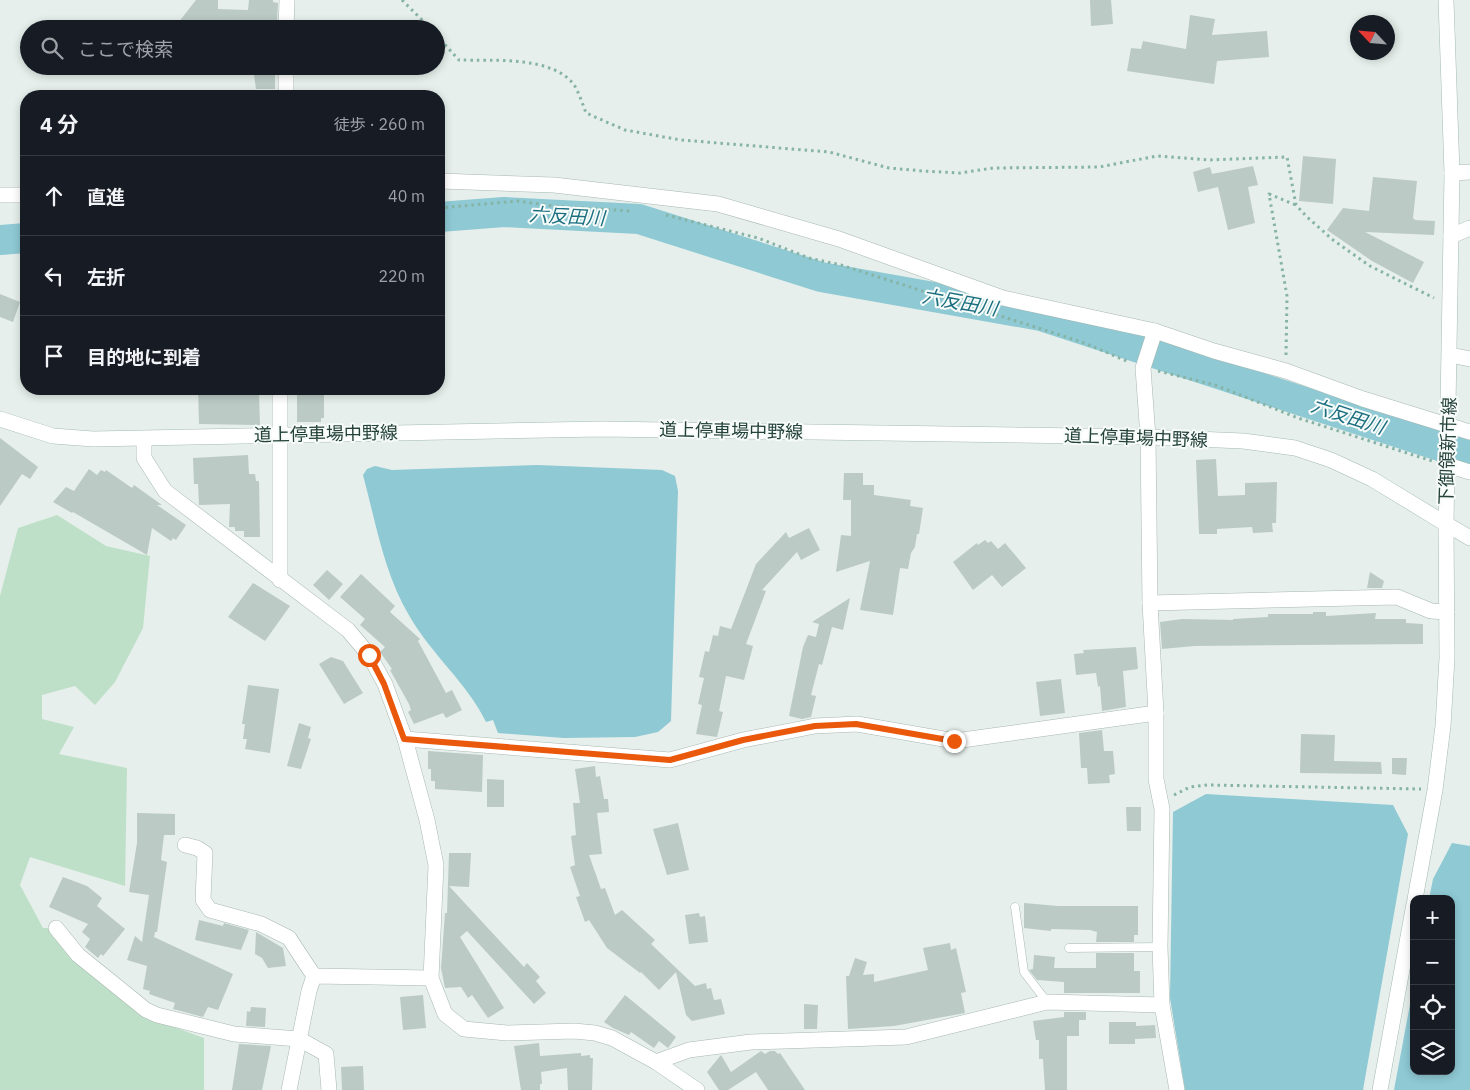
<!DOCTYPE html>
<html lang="ja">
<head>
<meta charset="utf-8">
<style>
	body { margin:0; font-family:"IBM Plex Sans","Noto Sans JP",sans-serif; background:#20242c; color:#f1f3f6 }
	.controls { position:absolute; right:15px; bottom:15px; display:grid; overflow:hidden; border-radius:10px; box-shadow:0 2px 8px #0003 }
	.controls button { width:45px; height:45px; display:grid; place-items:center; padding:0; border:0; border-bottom:1px solid #363941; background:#171b24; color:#f1f3f6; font:25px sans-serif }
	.compass { position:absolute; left:1350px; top:15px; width:45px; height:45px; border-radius:50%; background:#171b24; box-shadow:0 2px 8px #0003; rotate:296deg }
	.stop { position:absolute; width:15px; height:15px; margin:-11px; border:4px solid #ea580c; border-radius:50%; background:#fff }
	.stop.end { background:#ea580c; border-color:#fff; box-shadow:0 1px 5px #0008 }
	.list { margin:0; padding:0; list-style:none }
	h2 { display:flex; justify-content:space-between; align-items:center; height:65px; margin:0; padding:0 20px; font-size:21px }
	h2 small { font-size:16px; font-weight:400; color:#9ea1a6 }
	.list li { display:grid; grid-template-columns:32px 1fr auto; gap:15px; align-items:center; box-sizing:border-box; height:80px; padding:0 20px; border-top:1px solid #363941 }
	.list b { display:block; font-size:19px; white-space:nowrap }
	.list em { font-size:16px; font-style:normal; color:#9ea1a6 }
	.icon { flex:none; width:28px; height:28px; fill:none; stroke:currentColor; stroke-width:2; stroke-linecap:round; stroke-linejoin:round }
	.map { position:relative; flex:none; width:1470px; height:1090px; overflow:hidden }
	.search { position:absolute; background:#171b24; box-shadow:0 2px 8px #0003; left:20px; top:20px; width:425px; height:55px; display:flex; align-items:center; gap:12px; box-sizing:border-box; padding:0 18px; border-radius:28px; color:#9ea1a6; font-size:19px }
	.panel { position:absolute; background:#171b24; box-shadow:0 2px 8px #0003; left:20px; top:90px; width:425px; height:305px; border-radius:20px }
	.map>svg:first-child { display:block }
	.green { fill:#bfe0c8 }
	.water { fill:#8ec9d4 }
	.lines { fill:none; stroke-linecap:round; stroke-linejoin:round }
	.river { stroke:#8ec9d4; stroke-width:30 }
	.building { fill:#bbcac4 }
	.service-casing { stroke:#a8b8b2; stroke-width:9 }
	.minor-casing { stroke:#a8b8b2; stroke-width:16 }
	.tertiary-casing { stroke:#a8b8b2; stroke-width:16 }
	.secondary-casing { stroke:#a4bbb3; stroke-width:16 }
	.path { stroke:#86b3a5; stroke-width:3; stroke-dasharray:2.5 4; stroke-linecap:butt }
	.service { stroke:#fff; stroke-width:8 }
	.minor { stroke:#fff; stroke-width:15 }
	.tertiary { stroke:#fff; stroke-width:15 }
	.secondary { stroke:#fff; stroke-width:15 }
	.route { stroke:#ea580c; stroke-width:6 }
	.labels { text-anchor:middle; stroke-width:4; stroke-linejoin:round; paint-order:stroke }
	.street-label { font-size:18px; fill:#24423a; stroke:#f7fbf9 }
	.water-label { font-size:19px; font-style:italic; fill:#1c6f80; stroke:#f7fbf9 }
</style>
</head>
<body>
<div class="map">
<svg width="1470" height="1090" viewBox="0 0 1470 1090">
	<rect width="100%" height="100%" fill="#e6efeb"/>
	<path class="green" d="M 57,515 L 106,546 L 150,556 L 143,628 L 115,682 L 95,705 L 75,686 L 42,695 L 42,719 L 74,727 L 59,754 L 127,768 L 125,886 L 30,857 L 20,885 L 43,928 L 56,928 L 138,1014 L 204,1038 L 204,1090 L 0,1090 L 0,596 L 18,528 Z"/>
	<g class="water">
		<path d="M 537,465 L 662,470 L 675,476 L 678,491 L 671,721 L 658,732 L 635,737 L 564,738 L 498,733 L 493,720 L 486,722 C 467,683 432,655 410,617 C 384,574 376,523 363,475 L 367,469 L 375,466 L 392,470 Z"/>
		<path d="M 1206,794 L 1393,805 L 1408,834 L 1363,1090 L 1185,1090 L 1170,998 L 1173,812 Z"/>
		<path d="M 1452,843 L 1470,846 L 1470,1090 L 1394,1090 L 1414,983 L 1414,1071 L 1451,1071 L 1451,899 L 1429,899 L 1433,879 Z"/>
	</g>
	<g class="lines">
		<g class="river">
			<path d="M 439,217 L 504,212 L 639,219 L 821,277 L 1041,316 L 1470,456"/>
			<path d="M 0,240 L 26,238"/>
		</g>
	</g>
	<g class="building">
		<path d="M 196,0 L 218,0 L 218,9 L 248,10 L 249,0 L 273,0 L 273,2 L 278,3 L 277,21 L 268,20 L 268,24 L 246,22 L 246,24 L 178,23 Z"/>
		<path d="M 1090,0 L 1111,0 L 1113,24 L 1091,26 Z"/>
		<path d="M 1190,15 L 1215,19 L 1212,35 L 1267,31 L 1269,57 L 1217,61 L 1214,84 L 1127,71 L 1131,48 L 1141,49 L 1143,41 L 1186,49 Z"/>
		<path d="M 275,67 L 275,89 L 256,89 L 253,68 Z"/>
		<path d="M 1303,156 L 1336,159 L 1333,204 L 1299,201 Z"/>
		<path d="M 1253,166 L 1258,185 L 1248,187 L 1255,223 L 1228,230 L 1218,187 L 1198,192 L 1193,172 L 1210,167 L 1212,174 Z"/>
		<path d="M 1373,177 L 1417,181 L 1413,218 L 1415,220 L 1435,221 L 1434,235 L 1365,232 L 1424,262 L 1413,283 L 1372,261 L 1327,230 L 1343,208 L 1369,211 Z"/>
		<path d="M 0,294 L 20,302 L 13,322 L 0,317 Z"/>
		<path d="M 198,389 L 245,389 L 246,392 L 259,392 L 260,425 L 199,424 Z"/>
		<path d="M 297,389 L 324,389 L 324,418 L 321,418 L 321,422 L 297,422 Z"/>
		<path d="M 0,438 L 38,467 L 30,479 L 22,474 L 0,506 Z"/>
		<path d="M 248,455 L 249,474 L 255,474 L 256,481 L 259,481 L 260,537 L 244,537 L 244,531 L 235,531 L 235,527 L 229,527 L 230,504 L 199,505 L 198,484 L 194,484 L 193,458 Z"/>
		<path d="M 1216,459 L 1218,496 L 1245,495 L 1245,483 L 1277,482 L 1276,523 L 1272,523 L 1273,532 L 1253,533 L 1252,527 L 1217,529 L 1217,534 L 1199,534 L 1196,460 Z"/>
		<path d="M 89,469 L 97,475 L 101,470 L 105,472 L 106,470 L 132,488 L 134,485 L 162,505 L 157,505 L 186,525 L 176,540 L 173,538 L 171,541 L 152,528 L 147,555 L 73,512 L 72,513 L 53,502 L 66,487 L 74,491 Z"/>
		<path d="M 844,473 L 863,473 L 863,485 L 874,485 L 874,495 L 911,500 L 910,506 L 923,508 L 919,534 L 917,534 L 915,547 L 911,553 L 908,569 L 900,568 L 893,615 L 860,610 L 870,561 L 836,572 L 841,535 L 851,536 L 851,500 L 843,500 Z"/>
		<path d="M 809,528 L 820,550 L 801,560 L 797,552 L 762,590 L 766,591 L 746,644 L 753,646 L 744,680 L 726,676 L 719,711 L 723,712 L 717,737 L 696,734 L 702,705 L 698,704 L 704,678 L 699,677 L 705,651 L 709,652 L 713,635 L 718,636 L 720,626 L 731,629 L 756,564 L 786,532 L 789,538 Z"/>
		<path d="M 985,540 L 988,543 L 991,541 L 998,549 L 1005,543 L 1026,568 L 1002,587 L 992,575 L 973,590 L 953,562 L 977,543 L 978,545 Z"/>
		<path d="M 327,570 L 343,584 L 329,600 L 313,585 Z"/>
		<path d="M 1370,572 L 1384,581 L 1382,588 L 1367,588 Z"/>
		<path d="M 361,574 L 395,606 L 390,612 L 420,639 L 418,641 L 446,693 L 452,690 L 462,710 L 446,718 L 443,713 L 414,724 L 408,712 L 411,710 L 409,704 L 390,670 L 392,669 L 380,652 L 385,647 L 360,625 L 365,619 L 340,597 Z"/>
		<path d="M 253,583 L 290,606 L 265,641 L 228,617 Z"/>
		<path d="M 850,598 L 843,630 L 832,627 L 822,665 L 819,664 L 811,695 L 816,696 L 811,717 L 802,719 L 789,716 L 803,647 L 808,635 L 816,637 L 819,624 L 812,622 Z"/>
		<path d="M 1313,612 L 1326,612 L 1326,616 L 1376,613 L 1375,619 L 1406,619 L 1406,623 L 1423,624 L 1423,644 L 1194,646 L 1162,649 L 1160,622 L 1182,619 L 1233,620 L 1233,619 L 1268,617 L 1268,614 L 1313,614 Z"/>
		<path d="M 1136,647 L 1138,669 L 1123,671 L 1126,707 L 1102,711 L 1100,686 L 1098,687 L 1096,673 L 1076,675 L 1074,654 L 1084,653 L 1083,650 Z"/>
		<path d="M 331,657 L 343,661 L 363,693 L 344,704 L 319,664 Z"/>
		<path d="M 1061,679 L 1065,713 L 1040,716 L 1036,682 Z"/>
		<path d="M 248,685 L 279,689 L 270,753 L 245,749 L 247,739 L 243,739 L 245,724 L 242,724 Z"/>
		<path d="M 299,723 L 311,727 L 308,738 L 311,739 L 301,769 L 287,766 Z"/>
		<path d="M 1102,730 L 1104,751 L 1113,751 L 1115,774 L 1109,775 L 1110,783 L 1088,784 L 1087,768 L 1081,768 L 1079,733 Z"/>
		<path d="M 1301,734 L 1335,735 L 1334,761 L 1381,762 L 1382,774 L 1300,773 Z"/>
		<path d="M 428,751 L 483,755 L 482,792 L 435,789 L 435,781 L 431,781 L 431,769 L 428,769 Z"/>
		<path d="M 1392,758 L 1407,758 L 1406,775 L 1392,774 Z"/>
		<path d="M 595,766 L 596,777 L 600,776 L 604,799 L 608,799 L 609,812 L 597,813 L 602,854 L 589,855 L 601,889 L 605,888 L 615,915 L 622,910 L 655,940 L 651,944 L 695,986 L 706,983 L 707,989 L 711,988 L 714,1000 L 721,999 L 725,1014 L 692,1021 L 686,1015 L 676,972 L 659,990 L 641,972 L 640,973 L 607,948 L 589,920 L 585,922 L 576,897 L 580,896 L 570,867 L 575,865 L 571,836 L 576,835 L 573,803 L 580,803 L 575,769 Z"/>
		<path d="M 487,779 L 504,780 L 504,807 L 487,807 Z"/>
		<path d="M 1126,807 L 1141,807 L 1141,831 L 1127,831 Z"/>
		<path d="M 137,813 L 175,814 L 175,835 L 164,835 L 161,860 L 167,862 L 157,932 L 155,932 L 154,937 L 233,974 L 218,1010 L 208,1007 L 203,1017 L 173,1009 L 175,1003 L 149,994 L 150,991 L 143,989 L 147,966 L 127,960 L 135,936 L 142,942 L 149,895 L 129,892 L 137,843 Z"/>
		<path d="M 678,823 L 689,870 L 667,875 L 653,829 Z"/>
		<path d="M 449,853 L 471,853 L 469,887 L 449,886 L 524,967 L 527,963 L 540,977 L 536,981 L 546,993 L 534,1004 L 467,931 L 460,937 L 504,1008 L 488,1018 L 472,995 L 468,998 L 461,987 L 445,988 L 441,968 L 445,913 L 447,913 Z"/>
		<path d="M 63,877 L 87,886 L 102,898 L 97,906 L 125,929 L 103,956 L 101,954 L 98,958 L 85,947 L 90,939 L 82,932 L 88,924 L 49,907 Z"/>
		<path d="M 1024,903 L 1058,906 L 1138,906 L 1138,935 L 1134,935 L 1134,942 L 1096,942 L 1097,932 L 1090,930 L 1051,929 L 1051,931 L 1024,928 Z"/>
		<path d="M 699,913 L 700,917 L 705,916 L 708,942 L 689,944 L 685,915 Z"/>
		<path d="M 199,920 L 223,926 L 224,923 L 249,930 L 241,950 L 195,940 Z"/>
		<path d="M 256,932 L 283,948 L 286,966 L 268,968 L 262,958 L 255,954 Z"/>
		<path d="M 950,943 L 951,950 L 956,948 L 966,992 L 961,993 L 965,1013 L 894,1026 L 848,1029 L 846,976 L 849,976 L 855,958 L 867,962 L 863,975 L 874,974 L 874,982 L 928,970 L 923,948 Z"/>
		<path d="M 1096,953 L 1134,953 L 1134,971 L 1140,971 L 1140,993 L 1064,993 L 1064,982 L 1037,980 L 1029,970 L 1033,969 L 1034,955 L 1055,957 L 1054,968 L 1096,968 Z"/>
		<path d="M 423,995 L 426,1028 L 403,1030 L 400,997 Z"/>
		<path d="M 625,995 L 676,1037 L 668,1048 L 659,1041 L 654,1048 L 631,1032 L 629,1035 L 613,1028 L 604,1022 Z"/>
		<path d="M 804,1004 L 818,1005 L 817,1029 L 804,1029 Z"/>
		<path d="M 251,1007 L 266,1008 L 265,1027 L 246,1026 L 247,1011 L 250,1012 Z"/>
		<path d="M 1064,1012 L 1086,1012 L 1086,1020 L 1079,1020 L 1079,1036 L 1067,1036 L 1067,1090 L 1045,1090 L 1043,1059 L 1039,1059 L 1039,1040 L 1036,1040 L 1033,1021 L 1064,1017 Z"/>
		<path d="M 1109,1022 L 1136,1022 L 1136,1026 L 1155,1025 L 1156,1038 L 1135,1039 L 1135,1044 L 1109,1044 Z"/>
		<path d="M 539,1043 L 540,1056 L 581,1053 L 581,1056 L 590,1055 L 590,1058 L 593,1058 L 592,1090 L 568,1090 L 567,1068 L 541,1072 L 542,1084 L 540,1084 L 540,1090 L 521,1090 L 514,1046 Z"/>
		<path d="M 239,1044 L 271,1046 L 262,1090 L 232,1090 Z"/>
		<path d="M 761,1051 L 765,1054 L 770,1051 L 775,1051 L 778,1054 L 780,1053 L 805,1090 L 768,1090 L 756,1072 L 728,1090 L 719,1090 L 707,1072 L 721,1055 L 731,1072 Z"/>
		<path d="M 363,1066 L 364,1090 L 342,1090 L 341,1067 Z"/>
	</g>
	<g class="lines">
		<defs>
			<g id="service">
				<path d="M 1015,907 L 1024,972 L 1047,1002"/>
				<path d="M 1069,948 L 1160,947"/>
			</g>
			<g id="minor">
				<path d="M 286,29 L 287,0"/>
				<path d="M 286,96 L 286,66"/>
				<path d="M 1452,173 L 1470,172"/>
				<path d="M 439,181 L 554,185 L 718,204 L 839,239 L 1003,298 L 1155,331 L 1214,351 L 1286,371 L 1363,399 L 1470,432"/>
				<path d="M 0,195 L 26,195"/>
				<path d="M 1451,236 L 1470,228"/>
				<path d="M 1155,331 L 1143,368 L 1148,437 L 1150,603 L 1156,713 L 1156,779 L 1162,809 L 1160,947 L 1162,1005 L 1177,1090"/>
				<path d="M 1450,355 L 1470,359"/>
				<path d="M 280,389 L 280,580"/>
				<path d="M 144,440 L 144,458 L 165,491 L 348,630 L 369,655 L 385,684 L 405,739 L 427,820 L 436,865 L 431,978 L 445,1014 L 464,1029 L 507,1033 L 574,1031 L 595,1033 L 612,1038 L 656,1062 L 697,1090"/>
				<path d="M 1447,465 L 1470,472"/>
				<path d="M 1150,603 L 1397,597 L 1431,611 L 1447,612"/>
				<path d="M 405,739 L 670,760 L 743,740 L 815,726 L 857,724 L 955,741 L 1156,713"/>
				<path d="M 185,845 L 197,848 L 205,853 L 203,900 L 210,910 L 261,924 L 289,938 L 314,976"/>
				<path d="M 56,928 L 78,955 L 146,1010 L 157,1015 L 234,1034 L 299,1039 L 326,1054 L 329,1090"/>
				<path d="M 656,1062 L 689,1050 L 751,1042 L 906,1037 L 1047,1002 L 1162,1005"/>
				<path d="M 289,1090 L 309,991 L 314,976 L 431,978"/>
			</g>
			<path id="tertiary" d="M 1446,524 L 1470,538"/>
			<g id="secondary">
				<path d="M 0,419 L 53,436 L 93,439 L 601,429 L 1148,437 L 1243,441 L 1295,448 L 1331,460 L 1372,479 L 1446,524"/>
				<path d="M 1415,899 L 1435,790 L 1443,726 L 1447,658 L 1446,524 L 1452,173 L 1446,0"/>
				<path d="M 1380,1090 L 1414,904"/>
			</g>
		</defs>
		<use href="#service" class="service-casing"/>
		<use href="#minor" class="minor-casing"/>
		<use href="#tertiary" class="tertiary-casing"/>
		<use href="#secondary" class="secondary-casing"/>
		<g class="path">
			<path d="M 402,0 L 431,29"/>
			<path d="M 436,35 L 459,60 C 491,61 557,55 576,88 C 580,96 583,105 586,113 L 625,130 L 681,140 L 829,152 L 889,168 L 923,171 L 960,173 L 993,168 L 1099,167 L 1157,156 L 1209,160 L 1287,157 L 1296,205 L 1306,216 L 1333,240 L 1370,266 L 1434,298"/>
			<path d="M 439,208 L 518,201 L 553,206 L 630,211"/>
			<path d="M 666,215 L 758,238 L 809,258 L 841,265 L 1082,342 L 1129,362"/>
			<path d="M 1286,355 L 1287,296 L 1269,194 L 1296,205"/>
			<path d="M 1158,371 L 1215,385 L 1298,418 L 1432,461"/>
			<path d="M 1174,795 L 1190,787 L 1207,785 L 1421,789"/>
		</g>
		<use href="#service" class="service"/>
		<use href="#minor" class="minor"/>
		<use href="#tertiary" class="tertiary"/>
		<use href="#secondary" class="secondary"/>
	</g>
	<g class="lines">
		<path class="route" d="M 369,655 L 384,684 L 404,739 L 670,760 L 743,740 L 815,726 L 856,724 L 954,741"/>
	</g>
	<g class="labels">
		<g class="street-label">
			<text transform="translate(731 431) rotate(1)" y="6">道上停車場中野線</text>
			<text transform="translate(326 434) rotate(-1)" y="6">道上停車場中野線</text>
			<text transform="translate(1136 438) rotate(2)" y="6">道上停車場中野線</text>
			<text transform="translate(1448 451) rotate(-88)" y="6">下御領新市線</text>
		</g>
		<g class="water-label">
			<text transform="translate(567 216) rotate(3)" y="7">六反田川</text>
			<text transform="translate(960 302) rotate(10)" y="7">六反田川</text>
			<text transform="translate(1348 416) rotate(18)" y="7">六反田川</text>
		</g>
	</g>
</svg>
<div class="controls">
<button>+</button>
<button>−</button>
<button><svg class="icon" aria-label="locate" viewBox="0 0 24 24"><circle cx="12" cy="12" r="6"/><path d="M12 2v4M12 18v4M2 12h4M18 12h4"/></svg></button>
<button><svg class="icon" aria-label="layers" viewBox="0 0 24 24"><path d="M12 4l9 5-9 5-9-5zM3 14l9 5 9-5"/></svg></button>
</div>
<svg class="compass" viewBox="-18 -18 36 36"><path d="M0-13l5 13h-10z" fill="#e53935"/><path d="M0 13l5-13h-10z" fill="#9ea1a6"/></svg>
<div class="stop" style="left:369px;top:655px"></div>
<div class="stop end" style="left:954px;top:741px"></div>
<div class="search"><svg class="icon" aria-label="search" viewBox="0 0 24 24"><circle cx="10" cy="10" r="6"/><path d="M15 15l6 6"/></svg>ここで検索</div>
<section class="panel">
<h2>4 分<small>徒歩 · 260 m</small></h2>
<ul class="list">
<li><svg class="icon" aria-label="ahead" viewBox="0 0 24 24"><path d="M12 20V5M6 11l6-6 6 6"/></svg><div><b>直進</b></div><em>40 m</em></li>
<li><svg class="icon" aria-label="left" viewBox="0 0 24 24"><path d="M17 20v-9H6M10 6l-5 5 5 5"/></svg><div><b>左折</b></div><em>220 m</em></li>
<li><svg class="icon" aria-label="arrive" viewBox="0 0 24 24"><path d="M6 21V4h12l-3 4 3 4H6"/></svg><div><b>目的地に到着</b></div></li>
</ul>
</section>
</div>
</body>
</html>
